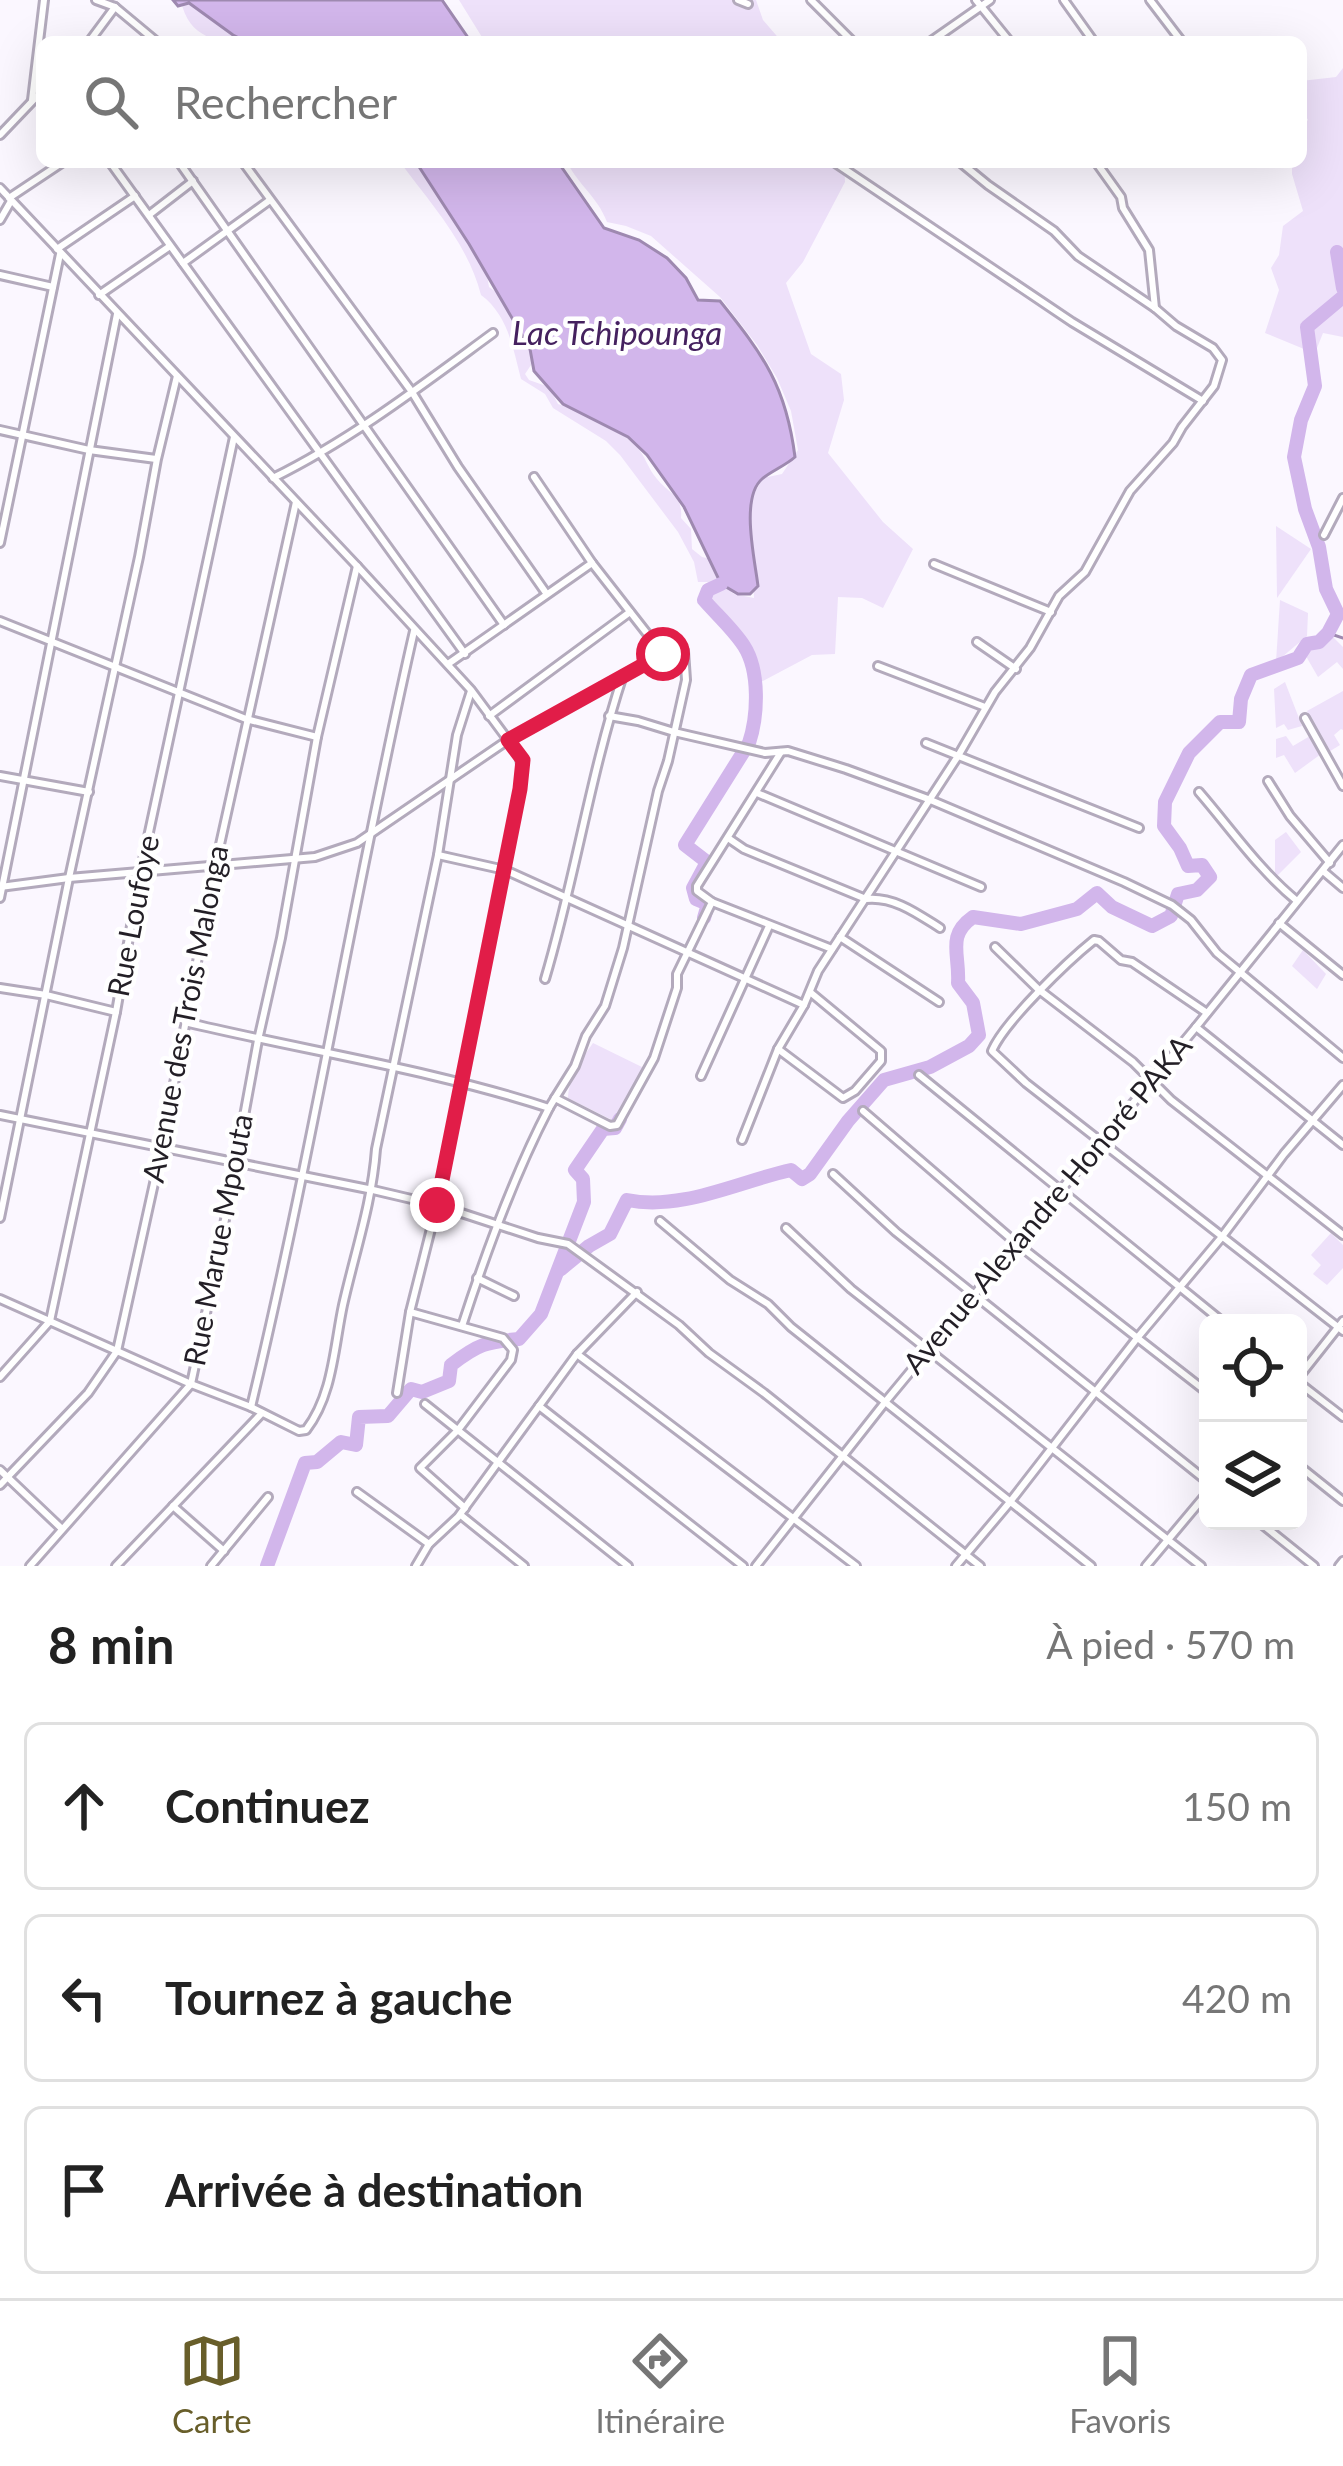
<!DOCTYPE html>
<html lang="fr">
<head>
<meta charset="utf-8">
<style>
	body { margin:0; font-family:Lato,sans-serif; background:#f2f2f2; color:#222 }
	.controls { position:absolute; right:36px; bottom:36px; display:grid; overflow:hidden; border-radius:18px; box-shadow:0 12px 48px #0002 }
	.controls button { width:108px; height:108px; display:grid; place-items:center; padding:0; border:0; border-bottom:3px solid #e0e0e0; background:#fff; color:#222; font:60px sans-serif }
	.stop { position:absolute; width:36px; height:36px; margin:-27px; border:9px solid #e11d48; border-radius:50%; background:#fff }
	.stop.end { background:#e11d48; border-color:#fff; box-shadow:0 3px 12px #0008 }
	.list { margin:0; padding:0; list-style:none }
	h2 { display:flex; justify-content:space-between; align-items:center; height:156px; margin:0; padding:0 48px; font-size:51px }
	h2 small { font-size:39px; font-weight:400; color:#767676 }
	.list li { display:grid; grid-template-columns:78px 1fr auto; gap:36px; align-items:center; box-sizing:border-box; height:168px; margin:0 24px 24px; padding:0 24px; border:3px solid #e0e0e0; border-radius:18px }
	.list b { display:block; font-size:45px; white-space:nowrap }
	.list em { font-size:39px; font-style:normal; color:#767676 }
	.icon { flex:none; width:66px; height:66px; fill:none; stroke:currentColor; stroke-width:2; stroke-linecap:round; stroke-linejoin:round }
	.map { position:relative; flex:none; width:1343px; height:1566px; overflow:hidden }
	.search { position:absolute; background:#fff; box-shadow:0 12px 48px #0002; left:36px; right:36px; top:36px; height:132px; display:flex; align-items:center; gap:30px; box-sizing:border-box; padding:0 42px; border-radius:18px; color:#767676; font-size:45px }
	.sheet { height:732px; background:#fff }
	nav { display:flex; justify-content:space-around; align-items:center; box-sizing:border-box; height:168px; border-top:3px solid #e0e0e0; background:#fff; font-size:33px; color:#767676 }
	nav a { display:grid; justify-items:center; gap:6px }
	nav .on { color:#685e2a }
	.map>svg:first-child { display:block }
	.green { fill:#eee1fa }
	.water { fill:#d2b6eb; stroke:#9e89b0; stroke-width:3 }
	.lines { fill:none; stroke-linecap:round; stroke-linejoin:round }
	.stream { stroke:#9e89b0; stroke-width:3 }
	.river { stroke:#d2b6eb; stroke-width:14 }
	.minor-casing { stroke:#b3aabc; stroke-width:12 }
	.minor { stroke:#fff; stroke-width:6 }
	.route { stroke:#e11d48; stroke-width:15 }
	.labels { text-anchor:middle; stroke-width:9; stroke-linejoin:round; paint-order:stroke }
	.street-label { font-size:30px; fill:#231f26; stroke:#fff }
	.water-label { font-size:33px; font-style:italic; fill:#45215f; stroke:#fff }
</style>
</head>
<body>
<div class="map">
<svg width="1343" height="1566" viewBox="0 0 1343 1566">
	<rect width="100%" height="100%" fill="#fbf7ff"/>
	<g class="green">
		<path d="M 197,0 L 270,42 C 233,42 191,48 181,1 Z"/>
		<path d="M 459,0 L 756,0 L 763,20 L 782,42 L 485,42 Z"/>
		<path d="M 1343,68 L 1343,337 L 1323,333 L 1317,348 L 1304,349 L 1265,333 L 1279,290 L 1271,268 L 1279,255 L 1283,226 L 1303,211 L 1292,174 L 1292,162 L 1301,162 L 1301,126 L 1308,120 L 1301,108 L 1301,81 L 1336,77 Z"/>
		<path d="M 400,162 L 426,162 L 485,263 L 489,287 L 507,300 L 532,355 L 533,362 L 525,374 L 529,380 L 549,387 L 558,404 C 585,413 615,426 636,446 C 645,455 648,469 657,479 C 669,494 683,495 681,518 L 691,529 L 692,549 L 702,557 L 719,561 L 722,577 L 718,580 L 734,594 L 754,598 L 750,501 L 763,478 L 782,474 L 798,450 L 791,411 L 777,378 L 757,345 L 720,297 L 651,236 L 626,226 L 607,222 C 597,196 579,186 567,162 L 844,162 L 845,182 L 803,262 L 786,283 L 811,354 L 841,374 L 844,400 L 828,453 L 883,522 L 913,549 L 883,608 L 862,598 L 838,597 L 835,654 L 812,655 L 759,683 L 728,628 L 711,606 L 710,582 L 698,582 L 694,562 L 678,532 L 620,455 L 606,441 L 553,408 L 545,394 L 521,379 C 513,348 508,315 481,295 C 468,244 431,204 400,162 Z"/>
		<path d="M 1276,526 L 1311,549 L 1277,598 Z"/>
		<path d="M 1280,600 L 1308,613 L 1307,636 L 1276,662 Z"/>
		<path d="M 1330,634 L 1343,647 L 1343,669 L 1337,662 L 1318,677 L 1303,651 Z"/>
		<path d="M 1285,682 L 1302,726 L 1288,730 L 1284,724 L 1276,728 L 1274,689 Z"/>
		<path d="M 1343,691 L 1343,730 L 1341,729 L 1334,735 L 1340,745 L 1327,753 L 1307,711 Z"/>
		<path d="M 1286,736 L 1293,746 L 1310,736 L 1321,754 L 1295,773 L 1284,755 L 1276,758 L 1276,739 Z"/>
		<path d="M 1286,832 L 1301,852 L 1275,878 L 1275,840 Z"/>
		<path d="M 1303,950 L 1326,974 L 1317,989 L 1292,966 Z"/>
		<path d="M 593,1043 L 644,1068 L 622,1115 L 614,1121 L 568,1098 C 568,1080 582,1058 593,1043 Z"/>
		<path d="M 1331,1233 L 1343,1245 L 1343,1268 L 1327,1285 L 1313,1274 L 1321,1265 L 1311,1255 Z"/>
	</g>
	<g class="water">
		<path d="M 173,0 L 442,0 L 471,42 L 247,42 L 233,35 L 189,3 L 178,6 Z"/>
		<path d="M 416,162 L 558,162 L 604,228 L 639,240 L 667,258 L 686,278 L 698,300 L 720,301 C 764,356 786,386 795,457 C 785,466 771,471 762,479 C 740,498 755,560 758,586 L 750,594 L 738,594 L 721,584 L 684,507 L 647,455 L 628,437 L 563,404 L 534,371 L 530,349 L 469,244 Z"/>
	</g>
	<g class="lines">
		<path class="stream" d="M 1328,633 L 1343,638"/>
		<g class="river">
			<path d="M 1337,252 L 1343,288"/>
			<path d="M 704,918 L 708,904 L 696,899 L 693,888 L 707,862 L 685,845 L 749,743 C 758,716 760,671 744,646 C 733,629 717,615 704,600 L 708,590 L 721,584"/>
			<path d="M 561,1269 L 589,1246 L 610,1234 L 627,1200 C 682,1211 737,1182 791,1170 L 802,1179 L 810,1174 L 848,1121 L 884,1080 L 930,1067 L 969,1046 L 979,1035 L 973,1003 L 958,983 C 960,954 946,936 973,917 L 1021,924 L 1077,909 L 1097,893 L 1112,907 L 1152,926 L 1171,916 L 1178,894 L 1197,890 L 1210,877 L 1202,865 L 1188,866 L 1180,848 L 1164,826 L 1165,802 L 1189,753 L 1220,722 L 1239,722 L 1241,699 L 1251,675 L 1298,658 L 1307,644 L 1319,642 L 1328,633 L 1338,614 L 1326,589 L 1319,547 L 1305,509 L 1294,457 L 1301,420 L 1315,386 L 1307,327 L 1343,297"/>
			<path d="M 267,1566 L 305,1463 L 317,1462 L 341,1442 L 356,1445 L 359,1417 L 388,1416 L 411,1389 L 422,1392 L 449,1381 L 451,1365 C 478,1344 486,1342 519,1339 L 541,1314 L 584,1202 L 583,1179 L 575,1170 L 603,1129 L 615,1128 L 620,1119"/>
		</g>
		<defs>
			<g id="minor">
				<path d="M 96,0 L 115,7 L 157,42"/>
				<path d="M 738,0 L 748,4"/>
				<path d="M 811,0 L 853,42"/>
				<path d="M 976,0 L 1010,42"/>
				<path d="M 1064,0 L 1094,42"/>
				<path d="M 1150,0 L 1182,42"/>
				<path d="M 89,42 L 115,7"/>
				<path d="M 930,42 L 990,0"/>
				<path d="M 32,100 L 44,0"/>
				<path d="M 0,135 L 42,91"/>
				<path d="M 110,162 L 465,654"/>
				<path d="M 179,162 L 504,625"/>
				<path d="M 243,162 L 412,392 L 458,467 L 546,593"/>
				<path d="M 834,162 L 1072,322 L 1203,401"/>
				<path d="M 1096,162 L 1121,197 L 1123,208 L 1149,250 L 1155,308"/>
				<path d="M 0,188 L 357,566 L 471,690 L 508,740 L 674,648 L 679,646 L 684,651 L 686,680 L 668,761 L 658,791 L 623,948 L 605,1006 L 586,1036 L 575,1066 L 555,1098"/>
				<path d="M 9,198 L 63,162"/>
				<path d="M 149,215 L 193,181"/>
				<path d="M 0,220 L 11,201"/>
				<path d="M 57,249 L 135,196"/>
				<path d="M 183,263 L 270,200"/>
				<path d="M 0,275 L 53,287"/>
				<path d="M 99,295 L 170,246"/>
				<path d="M 0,430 L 89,450 L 156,459"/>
				<path d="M 534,477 L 592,563 L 663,654"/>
				<path d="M 273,478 C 352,439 422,385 493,333"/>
				<path d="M 1324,535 L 1343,498"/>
				<path d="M 0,543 L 60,254"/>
				<path d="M 934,564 L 1051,612"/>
				<path d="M 0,621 L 246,719 L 317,737"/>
				<path d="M 977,642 L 1016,669"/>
				<path d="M 448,664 L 592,563"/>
				<path d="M 878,666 L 985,707"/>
				<path d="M 489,716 L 630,612"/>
				<path d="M 609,716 L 638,721 L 674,732 L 765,753 L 788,751 L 846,769 L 928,799 L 1124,882 L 1172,905 L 1191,920 L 1217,953 L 1343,1058"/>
				<path d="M 1305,718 L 1343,786"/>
				<path d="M 926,743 L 1139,828"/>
				<path d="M 0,776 L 89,792"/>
				<path d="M 1268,781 L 1290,816 L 1330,863"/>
				<path d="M 1199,792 C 1231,829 1259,870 1297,901"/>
				<path d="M 757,793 L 981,887"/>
				<path d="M 728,838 L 744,849 L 866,899 C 894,896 918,914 940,928"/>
				<path d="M 438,855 L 505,870 L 804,1005"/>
				<path d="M 1323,871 L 1343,888"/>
				<path d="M 0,887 L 69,878 L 315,857 L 357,843 L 508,740 C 524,756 522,768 520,789 L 437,1205 L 410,1312 L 397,1393"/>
				<path d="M 0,898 L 117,314"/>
				<path d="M 712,902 L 832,949"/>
				<path d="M 1279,923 L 1343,975"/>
				<path d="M 840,937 L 939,1002"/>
				<path d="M 995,947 L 1038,989 L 1133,1062 L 1171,1100 L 1343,1235"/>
				<path d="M 545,979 C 575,879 590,775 623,675"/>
				<path d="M 0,988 L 46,995 L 116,1012"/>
				<path d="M 1207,1013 L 1132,962 L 1121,960 L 1099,941 L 1094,940 C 1068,961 1004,1022 992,1051 L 1026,1083 L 1343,1331"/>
				<path d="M 185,1022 C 306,1051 430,1069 549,1108 L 555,1098 L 610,1126 L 617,1125 L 654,1058 L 677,988 L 677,974 L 712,902 L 697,891 L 697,886 L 781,752"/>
				<path d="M 1196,1027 L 1343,1145"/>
				<path d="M 778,1049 L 843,1098 L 855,1091 L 881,1061 L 881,1051 L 810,992"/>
				<path d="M 919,1075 L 1224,1323"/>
				<path d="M 701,1076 L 769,926"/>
				<path d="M 863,1111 L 1016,1243 L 1208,1393"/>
				<path d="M 0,1115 L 373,1190 L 437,1205 L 538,1238 L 568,1244 L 679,1325 L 709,1353 L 764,1393 L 980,1566"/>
				<path d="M 742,1140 L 778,1049 L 804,1005 L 818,971 L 958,756 L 995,692 L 1030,648 L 1059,596 L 1085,572 L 1130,491 L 1173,443 L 1182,427 L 1214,386 L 1222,360 L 1213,348 L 1176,326 L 1155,308 L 1078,256 L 1054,231 L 988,185 L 960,162"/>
				<path d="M 833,1174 L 896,1232 L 1208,1482"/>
				<path d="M 0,1218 L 69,878 L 139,557 L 157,459 L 177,376"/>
				<path d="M 660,1221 L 730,1280 L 768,1304 L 791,1327 L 1091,1566"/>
				<path d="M 786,1228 L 851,1289 L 1201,1566"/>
				<path d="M 477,1278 L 514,1296"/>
				<path d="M 0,1299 L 191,1384 L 251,1407 L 299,1431 L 306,1430 C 333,1395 334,1347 343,1305 C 355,1252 372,1203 376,1149 L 438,855 L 457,735 L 471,691"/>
				<path d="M 410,1312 L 503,1338 L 513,1350 L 511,1360 L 458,1430 L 420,1468 L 465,1508"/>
				<path d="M 462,1326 C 486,1252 513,1177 549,1108"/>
				<path d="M 577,1354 L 856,1566"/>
				<path d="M 0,1377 L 50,1321 L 116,1012 L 140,874 L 234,437"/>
				<path d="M 1298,1378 L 1343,1321"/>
				<path d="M 1298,1382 L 1343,1417"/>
				<path d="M 425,1404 L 628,1566"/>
				<path d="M 539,1406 L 743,1566"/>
				<path d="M 251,1407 C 313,1150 355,888 414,631"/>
				<path d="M 1298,1465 L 1343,1501"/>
				<path d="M 0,1470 L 62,1529"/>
				<path d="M 0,1485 L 88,1393 L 117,1351 L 162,1147 L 215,867 L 296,502"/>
				<path d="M 357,1492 L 429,1544"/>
				<path d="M 173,1506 L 224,1551"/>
				<path d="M 462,1516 L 524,1566"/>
				<path d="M 1258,1521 L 1314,1566"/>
				<path d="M 30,1566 L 191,1384 L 219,1252 L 258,1040 L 281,938 L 317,737 L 357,566"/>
				<path d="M 116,1566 L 262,1413"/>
				<path d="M 211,1566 L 268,1497"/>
				<path d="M 416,1566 L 429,1544 L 458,1517 L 577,1354 L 637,1292"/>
				<path d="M 756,1566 L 886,1401 L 1196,1027 L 1343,845"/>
				<path d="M 956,1566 L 1010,1502 L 1138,1337 L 1221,1238 L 1284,1154 L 1343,1085"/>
				<path d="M 1146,1566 L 1208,1492"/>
				<path d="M 1339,1566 L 1343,1561"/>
			</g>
		</defs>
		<use href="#minor" class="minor-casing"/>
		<use href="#minor" class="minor"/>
	</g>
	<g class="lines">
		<path class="route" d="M 437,1205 L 520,789 L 523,760 L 508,740 L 663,654"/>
	</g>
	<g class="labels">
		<g class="street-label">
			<text transform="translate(134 916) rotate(-79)" y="10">Rue Loufoye</text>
			<text transform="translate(186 1014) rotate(-79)" y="10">Avenue des Trois Malonga</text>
			<text transform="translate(1048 1205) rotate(-50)" y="10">Avenue Alexandre Honoré PAKA</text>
			<text transform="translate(219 1240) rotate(-79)" y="10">Rue Marue Mpouta</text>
		</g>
		<g class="water-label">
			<text x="617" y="345">Lac Tchipounga</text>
		</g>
	</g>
</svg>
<div class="controls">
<button><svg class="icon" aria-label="locate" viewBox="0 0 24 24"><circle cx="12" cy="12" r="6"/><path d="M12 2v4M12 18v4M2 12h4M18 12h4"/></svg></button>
<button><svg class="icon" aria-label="layers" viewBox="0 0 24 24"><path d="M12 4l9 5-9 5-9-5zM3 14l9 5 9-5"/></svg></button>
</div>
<div class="stop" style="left:663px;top:654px"></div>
<div class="stop end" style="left:437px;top:1205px"></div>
<div class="search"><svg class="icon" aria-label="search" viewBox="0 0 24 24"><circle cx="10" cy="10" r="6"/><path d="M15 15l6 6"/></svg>Rechercher</div>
</div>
<section class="sheet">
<h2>8 min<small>À pied · 570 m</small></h2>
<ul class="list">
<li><svg class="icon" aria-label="ahead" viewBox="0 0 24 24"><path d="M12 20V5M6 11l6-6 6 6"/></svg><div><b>Continuez</b></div><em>150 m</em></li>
<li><svg class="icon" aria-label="left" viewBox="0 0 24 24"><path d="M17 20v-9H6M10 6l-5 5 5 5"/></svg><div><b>Tournez à gauche</b></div><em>420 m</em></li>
<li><svg class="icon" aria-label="arrive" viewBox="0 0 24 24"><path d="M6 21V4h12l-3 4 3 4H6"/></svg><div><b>Arrivée à destination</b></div></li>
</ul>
</section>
<nav>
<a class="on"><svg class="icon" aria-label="map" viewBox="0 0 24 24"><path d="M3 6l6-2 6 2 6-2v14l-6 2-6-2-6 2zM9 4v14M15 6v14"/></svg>Carte</a>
<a><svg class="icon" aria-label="directions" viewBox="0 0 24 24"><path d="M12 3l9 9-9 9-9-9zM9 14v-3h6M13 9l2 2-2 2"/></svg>Itinéraire</a>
<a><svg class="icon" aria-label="saved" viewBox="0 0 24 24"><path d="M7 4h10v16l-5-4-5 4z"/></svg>Favoris</a>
</nav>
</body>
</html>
